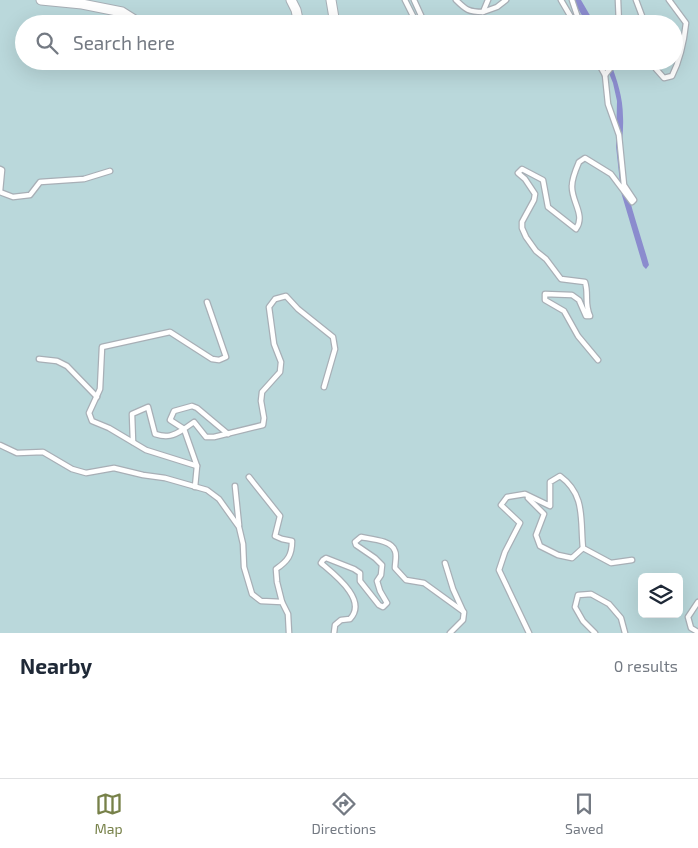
<!DOCTYPE html>
<html lang="en">
<head>
<meta charset="utf-8">
<style>
	body { margin:0; font-family:"Exo 2",sans-serif; background:#f6f6f7; color:#1f2937 }
	.controls { position:absolute; right:15px; bottom:15px; display:grid; overflow:hidden; border-radius:8px; box-shadow:0 5px 20px #0002 }
	.controls button { width:45px; height:45px; display:grid; place-items:center; padding:0; border:0; border-bottom:1px solid #e0e1e3; background:#fff; color:#1f2937; font:25px sans-serif }
	.list { margin:0; padding:0; list-style:none }
	h2 { display:flex; justify-content:space-between; align-items:center; height:65px; margin:0; padding:0 20px; font-size:21px }
	h2 small { font-size:16px; font-weight:400; color:#747a83 }
	.icon { flex:none; width:28px; height:28px; fill:none; stroke:currentColor; stroke-width:2; stroke-linecap:round; stroke-linejoin:round }
	.map { position:relative; flex:none; width:698px; height:633px; overflow:hidden }
	.search { position:absolute; background:#fff; box-shadow:0 5px 20px #0002; left:15px; right:15px; top:15px; height:55px; display:flex; align-items:center; gap:12px; box-sizing:border-box; padding:0 18px; border-radius:28px; color:#747a83; font-size:19px }
	.sheet { height:145px; background:#fff }
	nav { display:flex; justify-content:space-around; align-items:center; box-sizing:border-box; height:70px; border-top:1px solid #e0e1e3; background:#fff; font-size:14px; color:#747a83 }
	nav a { display:grid; justify-items:center; gap:2px }
	nav .on { color:#778149 }
	.map>svg:first-child { display:block }
	.green { fill:#bad8db; fill-rule:evenodd }
	.water { fill:#8b8cce }
	.lines { fill:none; stroke-linecap:round; stroke-linejoin:round }
	.service-casing { stroke:#a8afb6; stroke-width:7 }
	.minor-casing { stroke:#a8afb6; stroke-width:11 }
	.service { stroke:#fff; stroke-width:4.5 }
	.minor { stroke:#fff; stroke-width:9 }
</style>
</head>
<body>
<div class="map">
<svg width="698" height="633" viewBox="0 0 698 633">
	<rect width="100%" height="100%" fill="#e1e7eb"/>
	<path class="green" d="M 0,0 L 698,0 L 698,633 L 0,633 ZM 24,24 L 674,24 L 674,61 L 24,61 ZM 642,577 L 679,577 L 679,614 L 642,614 Z"/>
	<g class="water">
		<path d="M 573,0 L 581,0 L 595,24 L 587,24 Z"/>
		<path d="M 604,61 L 610,61 C 617,80 623,97 623,117 C 624,133 620,148 622,164 C 627,198 640,232 649,265 L 646,269 L 643,266 L 621,192 L 616,146 L 617,101 L 613,83 Z"/>
	</g>
	<g class="lines">
		<defs>
			<g id="service">
				<path d="M 405,0 L 417,24"/>
				<path d="M 414,0 L 424,22 L 421,24"/>
				<path d="M 456,0 C 466,10 469,12 483,12 L 488,0"/>
				<path d="M 561,0 L 575,24"/>
				<path d="M 572,0 L 580,24"/>
				<path d="M 618,0 L 619,24"/>
				<path d="M 636,0 L 645,24"/>
				<path d="M 483,12 L 497,7 L 506,0"/>
				<path d="M 597,61 L 605,75 L 616,61"/>
				<path d="M 653,61 L 656,69 L 664,78 L 672,76 C 680,60 684,42 686,23 L 669,0"/>
				<path d="M 0,169 L 2,170 L 0,191"/>
				<path d="M 0,192 L 13,197 L 30,195 L 40,182 L 84,179 L 110,171"/>
				<path d="M 39,359 L 57,361 L 67,366 L 97,397"/>
				<path d="M 598,360 L 578,336 L 564,311 L 545,300 L 545,294 L 572,295 L 579,300 L 586,316 L 590,316 C 584,303 589,294 585,282 L 561,279 L 546,259 L 536,251 L 526,237 L 522,228 L 522,222 L 534,200 L 535,194 L 525,179 L 518,173 L 522,169 L 543,180 L 548,207 L 576,229 C 586,215 571,201 572,186 C 572,178 576,169 579,162 L 585,158 L 611,174 L 632,202 L 634,200 L 624,185 L 619,135 L 608,104 L 605,75"/>
				<path d="M 133,442 L 132,414 L 148,407 L 155,434 C 167,438 173,436 184,429 L 170,420 L 174,411 L 192,406 L 197,408 L 228,434"/>
				<path d="M 0,445 L 17,453 L 43,452 L 72,469 L 86,473 L 114,468 L 143,475 L 165,478 L 207,490 L 219,499 L 239,527 L 243,544 L 244,567 L 252,594 L 261,601 L 282,602 L 288,614 L 289,633"/>
				<path d="M 197,466 L 146,450 L 109,428 L 92,421 L 89,413 L 100,389 L 102,347 L 170,332 L 212,359 L 219,360 L 226,357 L 207,302"/>
				<path d="M 249,477 L 280,516 L 275,536 L 282,539 L 292,541 C 292,555 288,561 276,569 L 277,582 L 282,602"/>
				<path d="M 235,486 L 239,525"/>
				<path d="M 195,487 L 197,466 L 184,429 L 194,422 L 206,437 L 214,437 L 263,425 L 264,418 L 261,401 L 262,392 L 280,372 L 281,362 L 274,344 L 269,307 L 275,299 L 286,296 L 298,309 L 333,337 L 335,349 L 324,387"/>
				<path d="M 528,498 L 544,514 L 536,535 L 540,546 L 558,555 L 572,558 L 583,548"/>
				<path d="M 445,563 L 453,589 L 463,611"/>
				<path d="M 698,602 L 688,617 L 691,628 L 698,632"/>
				<path d="M 334,633 L 335,625 L 341,620 L 350,619 C 368,600 335,575 321,563 L 323,560 L 326,558 L 354,569 L 360,573 L 360,581 L 379,605 L 383,607 L 387,603 L 380,591 L 377,581 L 381,575 L 382,565 L 375,558 L 356,545 L 355,542 L 361,537 C 370,539 392,540 395,551 C 397,555 395,563 395,568 L 406,580 L 424,583 L 464,612 L 463,620 L 450,633"/>
				<path d="M 529,633 L 499,570 L 505,552 L 520,523 L 501,505 L 507,497 L 525,494 L 550,506 L 550,482 L 560,476 C 586,495 580,520 583,548 L 611,563 L 632,560"/>
				<path d="M 595,633 L 583,621 L 575,607 L 578,595 L 591,594 L 609,604 L 621,618 L 625,633"/>
			</g>
			<g id="minor">
				<path d="M 41,0 L 82,4 L 122,12 L 141,24"/>
				<path d="M 291,0 L 296,10 L 299,24"/>
				<path d="M 331,0 L 335,24"/>
			</g>
		</defs>
		<use href="#service" class="service-casing"/>
		<use href="#minor" class="minor-casing"/>
		<use href="#service" class="service"/>
		<use href="#minor" class="minor"/>
	</g>
</svg>
<div class="controls">
<button><svg class="icon" aria-label="layers" viewBox="0 0 24 24"><path d="M12 4l9 5-9 5-9-5zM3 14l9 5 9-5"/></svg></button>
</div>
<div class="search"><svg class="icon" aria-label="search" viewBox="0 0 24 24"><circle cx="10" cy="10" r="6"/><path d="M15 15l6 6"/></svg>Search here</div>
</div>
<section class="sheet">
<h2>Nearby<small>0 results</small></h2>
<ul class="list">
</ul>
</section>
<nav>
<a class="on"><svg class="icon" aria-label="map" viewBox="0 0 24 24"><path d="M3 6l6-2 6 2 6-2v14l-6 2-6-2-6 2zM9 4v14M15 6v14"/></svg>Map</a>
<a><svg class="icon" aria-label="directions" viewBox="0 0 24 24"><path d="M12 3l9 9-9 9-9-9zM9 14v-3h6M13 9l2 2-2 2"/></svg>Directions</a>
<a><svg class="icon" aria-label="saved" viewBox="0 0 24 24"><path d="M7 4h10v16l-5-4-5 4z"/></svg>Saved</a>
</nav>
</body>
</html>
